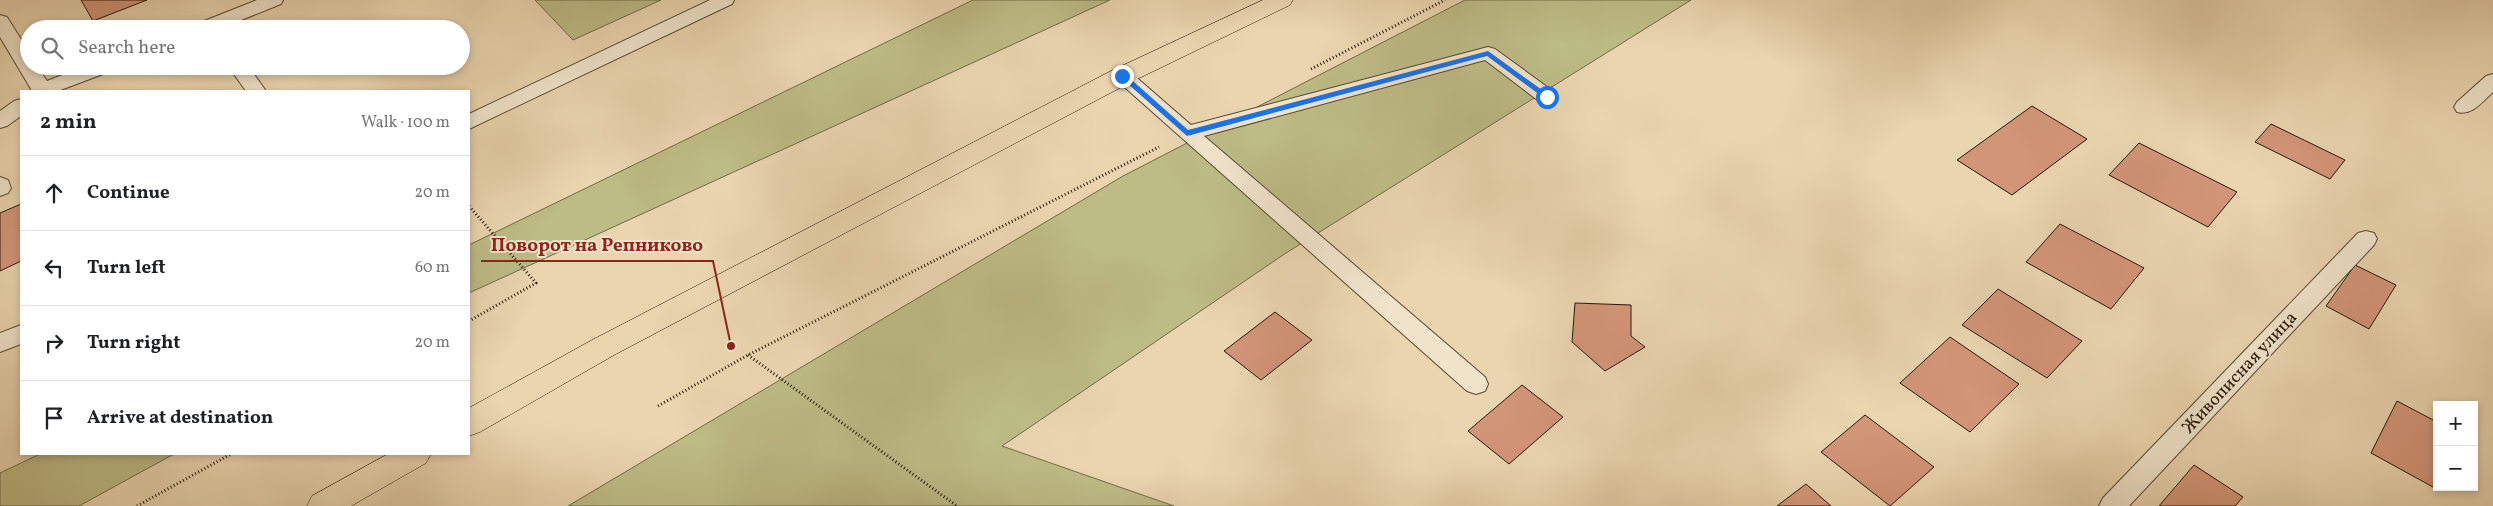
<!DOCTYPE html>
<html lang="en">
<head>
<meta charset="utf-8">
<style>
	body { margin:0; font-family:Vollkorn,serif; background:#f6f6f6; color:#202124 }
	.controls { position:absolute; right:15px; bottom:15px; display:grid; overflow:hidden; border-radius:0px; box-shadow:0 2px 8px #0003 }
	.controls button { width:45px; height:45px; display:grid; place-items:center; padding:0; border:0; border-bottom:1px solid #e0e0e0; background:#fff; color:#202124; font:25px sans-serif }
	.stop { position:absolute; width:15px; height:15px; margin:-11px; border:4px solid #1a73e8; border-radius:50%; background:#fff }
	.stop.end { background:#1a73e8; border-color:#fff; box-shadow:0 1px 5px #0008 }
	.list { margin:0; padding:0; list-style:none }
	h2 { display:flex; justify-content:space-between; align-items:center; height:65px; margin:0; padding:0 20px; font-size:21px }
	h2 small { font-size:16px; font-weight:400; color:#757577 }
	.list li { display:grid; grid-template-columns:32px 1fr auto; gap:15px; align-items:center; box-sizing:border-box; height:75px; padding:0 20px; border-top:1px solid #e0e0e0 }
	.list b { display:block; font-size:19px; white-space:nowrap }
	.list em { font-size:16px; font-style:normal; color:#757577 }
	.icon { flex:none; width:28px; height:28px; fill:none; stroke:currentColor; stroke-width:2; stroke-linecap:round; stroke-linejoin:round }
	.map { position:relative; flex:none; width:2493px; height:506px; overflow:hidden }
	.search { position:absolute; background:#fff; box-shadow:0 2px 8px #0003; left:20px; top:20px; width:450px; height:55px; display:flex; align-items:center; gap:12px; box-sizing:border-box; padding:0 18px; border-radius:28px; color:#757577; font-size:19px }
	.panel { position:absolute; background:#fff; box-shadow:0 2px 8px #0003; left:20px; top:90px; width:450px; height:365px; border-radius:0px }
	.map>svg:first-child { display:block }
	.green { fill:#bdbb86; stroke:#726a48 }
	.building { fill:#d39578; stroke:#261909 }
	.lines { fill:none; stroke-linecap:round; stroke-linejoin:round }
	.service-casing { stroke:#574832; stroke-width:2 }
	.primary-casing { stroke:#261909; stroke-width:1 }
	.path { stroke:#261909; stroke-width:3; stroke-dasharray:1 2.5; stroke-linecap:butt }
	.service { fill:#f1e4cb; fill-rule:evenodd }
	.primary { fill:#ead5af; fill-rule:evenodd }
	.route { fill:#1a73e8 }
	.labels { text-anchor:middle; stroke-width:4; stroke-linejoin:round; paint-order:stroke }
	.street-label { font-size:18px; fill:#261909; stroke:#f1e4cb }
	.leader { fill:none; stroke:#8f2418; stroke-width:2 }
	.callout-dot { fill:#8f2418; stroke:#f1e4cb; stroke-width:2 }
	.callout-label { font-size:19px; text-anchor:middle; font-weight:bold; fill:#8f2418; stroke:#f1e4cb; stroke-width:4; stroke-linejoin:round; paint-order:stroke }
</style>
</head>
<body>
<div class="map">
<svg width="2493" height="506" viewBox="0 0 2493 506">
	<rect width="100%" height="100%" fill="#ead5af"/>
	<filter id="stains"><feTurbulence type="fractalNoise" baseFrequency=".004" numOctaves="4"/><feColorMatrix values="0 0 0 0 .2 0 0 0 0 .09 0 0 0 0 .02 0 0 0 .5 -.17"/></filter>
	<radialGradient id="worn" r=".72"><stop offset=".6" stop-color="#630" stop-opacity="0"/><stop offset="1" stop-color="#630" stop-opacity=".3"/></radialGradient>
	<g class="green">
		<path d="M 535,0 L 661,0 L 573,40 Z"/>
		<path d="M 973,0 L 1110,0 L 469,293 L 469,245 Z"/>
		<path d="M 1465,0 L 1691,0 L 1286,253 L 1002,446 L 1174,506 L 568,506 L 1123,176 Z"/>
		<path d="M 40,454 L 174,454 L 79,506 L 0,506 L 0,473 Z"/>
	</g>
	<g class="building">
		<path d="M 81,0 L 147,0 L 93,21 Z"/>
		<path d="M 2032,106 L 2087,139 L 2012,195 L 1957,160 Z"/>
		<path d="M 2271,124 L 2345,160 L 2330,179 L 2255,142 Z"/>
		<path d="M 2139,143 L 2237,192 L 2208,227 L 2109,175 Z"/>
		<path d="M 21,204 L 21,261 L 0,271 L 0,213 Z"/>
		<path d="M 2060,224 L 2144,268 L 2111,309 L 2026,262 Z"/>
		<path d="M 2355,265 L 2396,285 L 2369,329 L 2326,306 Z"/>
		<path d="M 1998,289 L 2082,341 L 2047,378 L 1962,325 Z"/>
		<path d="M 1575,303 L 1631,305 L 1631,336 L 1645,347 L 1605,371 L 1572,342 Z"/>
		<path d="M 1275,312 L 1312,340 L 1261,380 L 1224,351 Z"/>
		<path d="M 1950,337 L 2019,384 L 1970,432 L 1900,383 Z"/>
		<path d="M 1522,385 L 1563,417 L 1509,464 L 1468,431 Z"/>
		<path d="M 2397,401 L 2437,422 L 2437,478 L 2433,487 L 2371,453 Z"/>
		<path d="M 1865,415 L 1934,467 L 1890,506 L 1821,452 Z"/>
		<path d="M 2194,465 L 2243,497 L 2235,506 L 2159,506 Z"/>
		<path d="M 1806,484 L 1831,506 L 1777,506 Z"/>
	</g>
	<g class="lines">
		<defs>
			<g id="service">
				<path d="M 257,0 L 283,0 L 281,4 L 219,29 L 192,29 L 194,25 Z"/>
				<path d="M 710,0 L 734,0 L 732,4 L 469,129 L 469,114 Z"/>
				<path d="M 0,15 L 7,17 L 29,52 L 29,66 L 37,66 L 47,81 L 85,66 L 114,66 L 111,71 L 58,91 L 30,91 L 31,89 L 0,37 Z"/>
				<path d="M 1488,47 L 1495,49 L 1554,92 L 1557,97 L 1554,102 L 1547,104 L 1540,102 L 1485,60 L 1204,136 L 1485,377 L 1488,384 L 1485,391 L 1476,394 L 1467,391 L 1112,76 L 1115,71 L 1122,69 L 1129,71 L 1191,125 Z"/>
				<path d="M 228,66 L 248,66 L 266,91 L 246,91 Z"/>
				<path d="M 2493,74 L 2493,92 C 2482,102 2472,116 2457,112 L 2454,107 L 2457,102 L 2486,76 Z"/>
				<path d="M 21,99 L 21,116 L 7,126 L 0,128 L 0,111 L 14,101 Z"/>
				<path d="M 0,177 L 8,180 L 11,188 L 8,193 L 0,196 Z"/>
				<path d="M 2366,231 L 2374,233 L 2377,239 L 2374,245 L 2129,506 L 2099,506 L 2103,498 L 2358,233 Z"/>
				<path d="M 21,325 L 21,344 L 0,352 L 0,333 Z"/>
			</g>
			<g id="primary">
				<path d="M 1263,0 L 1293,0 L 1290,5 L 1131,82 L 614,355 L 480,432 L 469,436 L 469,408 L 594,339 L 1113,70 Z"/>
				<path d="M 388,454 L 431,454 L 426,463 L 351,506 L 307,506 L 312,496 Z"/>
			</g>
		</defs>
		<use href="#service" class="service-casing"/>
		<use href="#primary" class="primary-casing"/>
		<g class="path">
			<path d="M 1311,69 L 1445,0"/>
			<path d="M 469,206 L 536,283 L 469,321"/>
			<path d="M 748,355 L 957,506"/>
			<path d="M 658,406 L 748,355 L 1159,147"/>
			<path d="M 137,506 L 231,454"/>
		</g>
		<use href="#service" class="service"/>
		<use href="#primary" class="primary"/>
	</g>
	<path class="route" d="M 1488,51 L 1549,95 L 1549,98 L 1544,98 L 1487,56 L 1187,136 L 1119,76 L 1125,74 L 1188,130 Z"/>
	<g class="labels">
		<g class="street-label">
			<text transform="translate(2239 372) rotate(-47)" y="6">Живописная улица</text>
		</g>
	</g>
	<path class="leader" d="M731 346L713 261H481"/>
	<circle class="callout-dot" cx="731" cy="346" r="5"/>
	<g class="callout-label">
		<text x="597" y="251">Поворот на Репниково</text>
	</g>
	<rect width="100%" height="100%" filter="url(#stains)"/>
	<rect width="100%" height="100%" fill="url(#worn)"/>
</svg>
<div class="controls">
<button>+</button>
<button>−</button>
</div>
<div class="stop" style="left:1547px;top:97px"></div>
<div class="stop end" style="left:1122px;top:76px"></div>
<div class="search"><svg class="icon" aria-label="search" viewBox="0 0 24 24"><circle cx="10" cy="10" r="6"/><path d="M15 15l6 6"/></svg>Search here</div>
<section class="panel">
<h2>2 min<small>Walk · 100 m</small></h2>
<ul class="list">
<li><svg class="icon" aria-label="ahead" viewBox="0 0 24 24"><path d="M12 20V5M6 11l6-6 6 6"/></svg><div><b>Continue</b></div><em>20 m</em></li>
<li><svg class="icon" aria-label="left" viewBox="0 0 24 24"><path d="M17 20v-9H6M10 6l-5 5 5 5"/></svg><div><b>Turn left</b></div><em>60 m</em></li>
<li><svg class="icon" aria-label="right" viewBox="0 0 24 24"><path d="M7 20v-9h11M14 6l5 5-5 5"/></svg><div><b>Turn right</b></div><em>20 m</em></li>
<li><svg class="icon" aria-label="arrive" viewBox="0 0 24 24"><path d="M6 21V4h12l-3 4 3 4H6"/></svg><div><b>Arrive at destination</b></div></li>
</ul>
</section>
</div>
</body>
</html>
